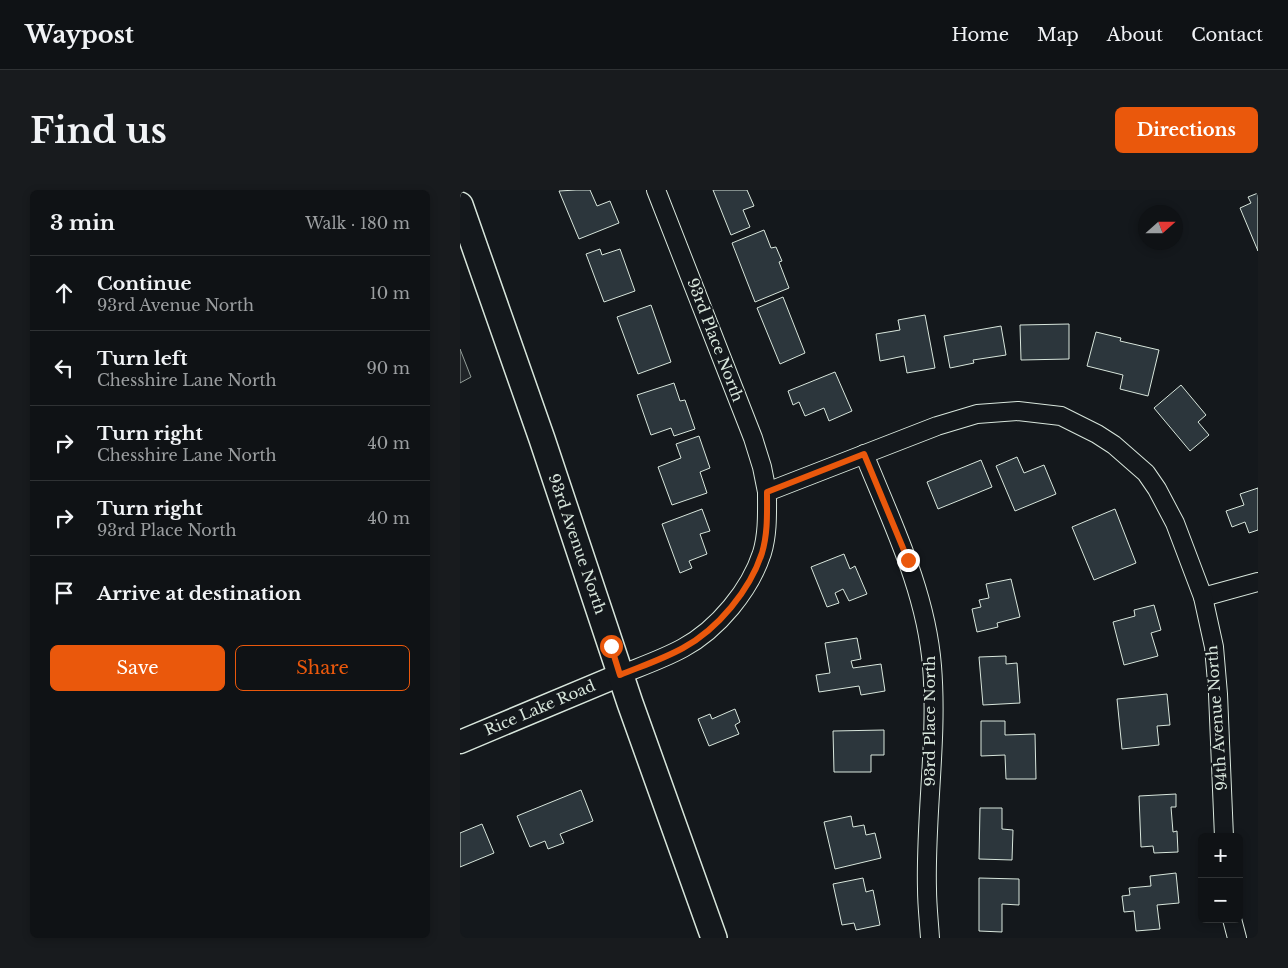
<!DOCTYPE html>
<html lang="en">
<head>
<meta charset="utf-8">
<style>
	body { margin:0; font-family:"Libre Baskerville",serif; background:#181b1e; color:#f1f3f6 }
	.controls { position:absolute; right:15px; bottom:15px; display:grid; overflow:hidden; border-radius:8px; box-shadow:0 2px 8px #0003 }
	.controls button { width:45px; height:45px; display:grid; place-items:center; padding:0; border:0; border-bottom:1px solid #2f3234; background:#0f1215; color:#f1f3f6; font:25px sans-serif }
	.compass { position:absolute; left:678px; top:15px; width:45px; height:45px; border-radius:50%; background:#0f1215; box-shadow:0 2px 8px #0003; rotate:69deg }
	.stop { position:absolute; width:15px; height:15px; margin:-11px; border:4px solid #ea580c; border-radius:50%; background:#fff }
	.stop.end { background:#ea580c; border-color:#fff; box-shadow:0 1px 5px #0008 }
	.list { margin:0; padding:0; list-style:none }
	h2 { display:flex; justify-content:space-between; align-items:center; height:65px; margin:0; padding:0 20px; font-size:21px }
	h2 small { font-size:16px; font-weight:400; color:#9b9ea0 }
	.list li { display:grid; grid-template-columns:32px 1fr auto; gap:15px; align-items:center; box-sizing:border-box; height:75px; padding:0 20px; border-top:1px solid #2f3234 }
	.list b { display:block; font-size:19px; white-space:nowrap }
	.list p { margin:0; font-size:16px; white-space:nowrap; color:#9b9ea0 }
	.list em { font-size:16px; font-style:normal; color:#9b9ea0 }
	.actions { display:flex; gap:10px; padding:15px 20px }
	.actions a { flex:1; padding:11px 0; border:1px solid #ea580c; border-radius:8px; text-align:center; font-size:18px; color:#ea580c }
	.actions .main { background:#ea580c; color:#fff }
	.icon { flex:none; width:28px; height:28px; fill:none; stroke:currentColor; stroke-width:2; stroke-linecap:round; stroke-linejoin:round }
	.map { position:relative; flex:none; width:798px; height:748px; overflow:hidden; border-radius:8px }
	header { display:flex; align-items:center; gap:30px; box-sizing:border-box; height:70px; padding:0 25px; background:#0f1215; border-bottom:1px solid #2f3234 }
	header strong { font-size:24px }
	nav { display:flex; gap:28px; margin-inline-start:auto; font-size:18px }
	.intro { display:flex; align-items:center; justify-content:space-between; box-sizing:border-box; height:120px; padding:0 30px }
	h1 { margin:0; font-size:35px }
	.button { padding:12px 22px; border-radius:8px; background:#ea580c; color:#fff; font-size:18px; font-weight:700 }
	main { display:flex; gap:30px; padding:0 30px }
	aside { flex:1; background:#0f1215; border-radius:8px; box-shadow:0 2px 8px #0003 }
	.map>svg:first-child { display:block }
	.green { fill:#202428; stroke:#939e99 }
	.building { fill:#2c363c; stroke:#d8e6dc }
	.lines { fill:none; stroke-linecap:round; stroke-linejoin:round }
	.minor-casing { stroke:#d8e6dc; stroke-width:20 }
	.tertiary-casing { stroke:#d8e6dc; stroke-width:25 }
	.secondary-casing { stroke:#d8e6dc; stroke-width:28 }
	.minor { stroke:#14181c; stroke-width:18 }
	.tertiary { stroke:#14181c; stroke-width:22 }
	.secondary { stroke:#14181c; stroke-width:25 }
	.route { stroke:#ea580c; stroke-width:6 }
	.labels { text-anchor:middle; stroke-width:4; stroke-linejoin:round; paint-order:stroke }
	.street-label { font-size:15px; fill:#d8e6dc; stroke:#14181c }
</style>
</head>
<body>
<header>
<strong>Waypost</strong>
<nav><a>Home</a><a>Map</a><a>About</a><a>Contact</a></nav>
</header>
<div class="intro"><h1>Find us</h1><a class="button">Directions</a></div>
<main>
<aside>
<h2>3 min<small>Walk · 180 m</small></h2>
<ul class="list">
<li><svg class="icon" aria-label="ahead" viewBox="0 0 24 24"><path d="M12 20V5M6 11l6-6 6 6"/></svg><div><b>Continue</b><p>93rd Avenue North</p></div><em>10 m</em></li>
<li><svg class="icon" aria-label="left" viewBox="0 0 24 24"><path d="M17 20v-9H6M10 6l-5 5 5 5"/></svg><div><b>Turn left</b><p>Chesshire Lane North</p></div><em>90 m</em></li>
<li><svg class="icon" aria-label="right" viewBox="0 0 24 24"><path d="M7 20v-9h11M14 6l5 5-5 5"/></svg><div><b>Turn right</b><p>Chesshire Lane North</p></div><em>40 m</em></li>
<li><svg class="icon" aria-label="right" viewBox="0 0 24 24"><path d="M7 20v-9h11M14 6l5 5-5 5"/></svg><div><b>Turn right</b><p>93rd Place North</p></div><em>40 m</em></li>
<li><svg class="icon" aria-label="arrive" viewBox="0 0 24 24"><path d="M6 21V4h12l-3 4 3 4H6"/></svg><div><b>Arrive at destination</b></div></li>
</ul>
<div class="actions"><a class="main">Save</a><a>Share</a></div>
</aside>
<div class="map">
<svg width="798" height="748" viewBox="0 0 798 748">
	<rect width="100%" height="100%" fill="#14181c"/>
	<path class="green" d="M 0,159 L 11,187 L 0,193 Z"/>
	<g class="building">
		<path d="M 116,0 L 130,0 L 137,16 L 150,11 L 159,33 L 119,49 L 99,1 Z"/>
		<path d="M 253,0 L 287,0 L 294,16 L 283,20 L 290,37 L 271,45 Z"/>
		<path d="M 798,3 L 798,61 L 780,18 L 791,13 L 788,7 Z"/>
		<path d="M 304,40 L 311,58 L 316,57 L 322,71 L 319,72 L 329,98 L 295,112 L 272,53 Z"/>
		<path d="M 140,59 L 142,65 L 160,59 L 175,101 L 144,112 L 126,64 Z"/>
		<path d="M 323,107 L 345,163 L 320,174 L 297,118 Z"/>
		<path d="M 191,115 L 211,172 L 178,184 L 157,127 Z"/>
		<path d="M 465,125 L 475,178 L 447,183 L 444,166 L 420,171 L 416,144 L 440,140 L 438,130 Z"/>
		<path d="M 609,134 L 609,169 L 561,170 L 560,135 Z"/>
		<path d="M 541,136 L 546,165 L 513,170 L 514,173 L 490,178 L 484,146 Z"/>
		<path d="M 636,142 L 661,148 L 660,151 L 699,160 L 688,206 L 660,199 L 663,185 L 627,176 Z"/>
		<path d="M 375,182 L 392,221 L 369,231 L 364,218 L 345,226 L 339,212 L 333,215 L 328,201 Z"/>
		<path d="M 214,193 L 220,211 L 225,210 L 235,239 L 214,246 L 211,238 L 191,245 L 177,205 Z"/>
		<path d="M 721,195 L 746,225 L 738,232 L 749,245 L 730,261 L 694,218 Z"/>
		<path d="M 239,246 L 250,278 L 240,282 L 247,303 L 212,315 L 198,277 L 221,268 L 216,254 Z"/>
		<path d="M 557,267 L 564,283 L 584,275 L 596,304 L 555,321 L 536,276 Z"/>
		<path d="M 521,270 L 532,297 L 478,319 L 467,292 Z"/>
		<path d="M 798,298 L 798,340 L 789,343 L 785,332 L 772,337 L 766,321 L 784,315 L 780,304 Z"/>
		<path d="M 242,319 L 250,341 L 240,344 L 247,364 L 229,371 L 232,378 L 220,383 L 202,334 Z"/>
		<path d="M 655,319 L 676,373 L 634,390 L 612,337 Z"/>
		<path d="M 384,364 L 390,379 L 395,376 L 407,404 L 389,411 L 383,399 L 375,403 L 379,413 L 367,417 L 351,377 Z"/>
		<path d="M 551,389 L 560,427 L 537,433 L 538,437 L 517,442 L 512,419 L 521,417 L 519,410 L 529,408 L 526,394 Z"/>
		<path d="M 694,415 L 701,440 L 691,443 L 698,466 L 664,475 L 653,432 L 675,426 L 674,420 Z"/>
		<path d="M 397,448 L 401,469 L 391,471 L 393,478 L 421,474 L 425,501 L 401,505 L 399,496 L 359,502 L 356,485 L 370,483 L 365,453 Z"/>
		<path d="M 546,466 L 546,474 L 557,473 L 560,513 L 523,515 L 519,467 Z"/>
		<path d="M 707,504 L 710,535 L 697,536 L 699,555 L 662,559 L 657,509 Z"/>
		<path d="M 275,519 L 280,532 L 275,535 L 279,544 L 249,556 L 238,529 L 250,524 L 252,529 Z"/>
		<path d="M 521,531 L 545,531 L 545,545 L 575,544 L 576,589 L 546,589 L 545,565 L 521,566 Z"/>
		<path d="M 424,540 L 424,565 L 411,565 L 411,582 L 374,582 L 373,541 Z"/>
		<path d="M 121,600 L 133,631 L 100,644 L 104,653 L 88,659 L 85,651 L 70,657 L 57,626 Z"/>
		<path d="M 716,604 L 716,617 L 711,617 L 713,642 L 717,641 L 718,662 L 694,663 L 693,656 L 681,657 L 679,606 Z"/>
		<path d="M 520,618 L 542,618 L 542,639 L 553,640 L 552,670 L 519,669 Z"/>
		<path d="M 391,626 L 393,637 L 404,635 L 406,645 L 415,643 L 421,668 L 375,679 L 364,632 Z"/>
		<path d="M 22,634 L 34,663 L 0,677 L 0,643 Z"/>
		<path d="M 716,683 L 719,713 L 697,715 L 700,739 L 676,741 L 674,721 L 664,722 L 662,706 L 670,705 L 669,698 L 691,696 L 690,686 Z"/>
		<path d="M 403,688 L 406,702 L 413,700 L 420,735 L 396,740 L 394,733 L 382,735 L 373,694 Z"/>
		<path d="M 519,688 L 559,689 L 559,715 L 542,714 L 542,742 L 519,741 Z"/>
	</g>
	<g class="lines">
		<defs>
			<g id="minor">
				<path d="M 196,0 L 293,248 L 302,277 L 307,302"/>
				<path d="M 404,264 C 432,333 466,401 472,476 C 478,550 465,625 467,699 C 467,715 469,732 470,748"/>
				<path d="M 743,407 L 798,392"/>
				<path d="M 160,485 C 182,476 203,469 223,458 C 258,439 290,400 302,363 C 308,343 307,322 307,302 L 477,236 L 517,224 L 558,221 L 601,226 L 637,244 L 654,255 L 686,283 L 697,299 L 715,333 L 743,407 L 754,457 L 758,504 L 764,647"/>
				<path d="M 772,729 L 777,748"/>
			</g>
			<path id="tertiary" d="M 0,552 L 160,485"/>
			<path id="secondary" d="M 0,15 L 82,249 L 170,513 L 254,748"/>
		</defs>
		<use href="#minor" class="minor-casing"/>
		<use href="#tertiary" class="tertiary-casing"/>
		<use href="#secondary" class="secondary-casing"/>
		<use href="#minor" class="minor"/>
		<use href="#tertiary" class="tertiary"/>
		<use href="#secondary" class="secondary"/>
	</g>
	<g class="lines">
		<path class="route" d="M 151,456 L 160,485 C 182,476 203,469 223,458 C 258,439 290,400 302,363 C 308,343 307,322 307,302 L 404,264 L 448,370"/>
	</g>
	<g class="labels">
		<g class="street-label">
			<text transform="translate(255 150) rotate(69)" y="5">93rd Place North</text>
			<text transform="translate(117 354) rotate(71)" y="5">93rd Avenue North</text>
			<text transform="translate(80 518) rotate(-23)" y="5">Rice Lake Road</text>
			<text transform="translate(757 528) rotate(-94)" y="5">94th Avenue North</text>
			<text transform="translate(470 531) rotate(-90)" y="5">93rd Place North</text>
		</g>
	</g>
</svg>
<div class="controls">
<button>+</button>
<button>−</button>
</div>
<svg class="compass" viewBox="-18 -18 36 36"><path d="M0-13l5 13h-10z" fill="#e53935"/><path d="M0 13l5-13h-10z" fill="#9b9ea0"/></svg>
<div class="stop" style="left:151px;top:456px"></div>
<div class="stop end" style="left:448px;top:370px"></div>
</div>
</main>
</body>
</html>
